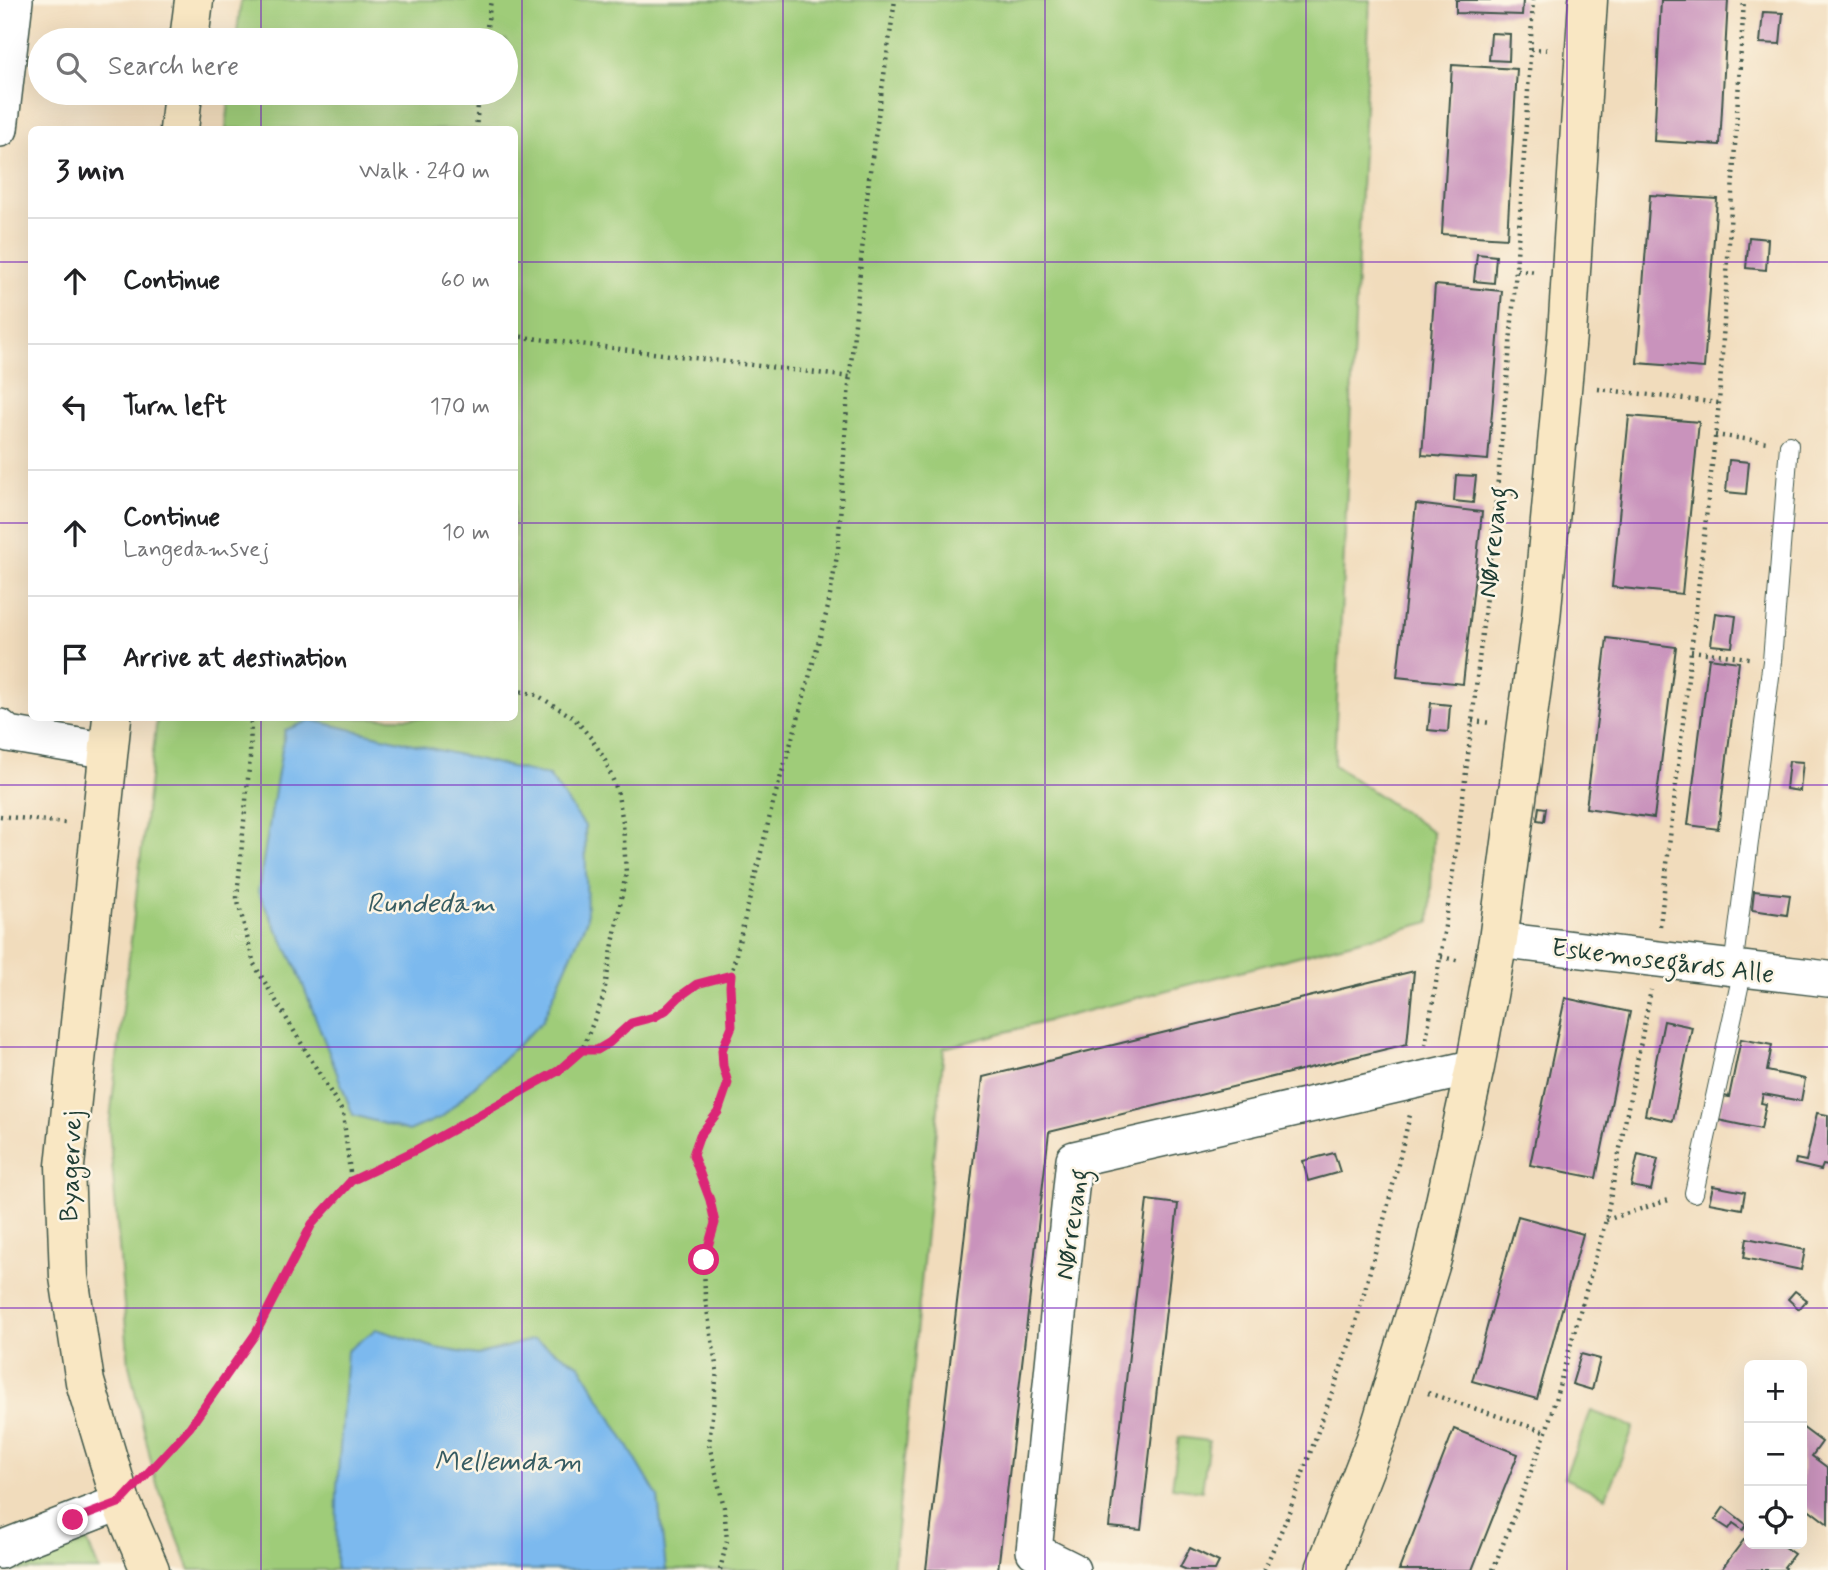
<!DOCTYPE html>
<html lang="en">
<head>
<meta charset="utf-8">
<style>
	body { margin:0; font-family:Mynerve,sans-serif; background:#f6f6f6; color:#202124 }
	.controls { position:absolute; right:21px; bottom:21px; display:grid; overflow:hidden; border-radius:10px; box-shadow:0 7px 28px #0002 }
	.controls button { width:63px; height:63px; display:grid; place-items:center; padding:0; border:0; border-bottom:2px solid #e0e0e0; background:#fff; color:#202124; font:35px sans-serif }
	.stop { position:absolute; width:21px; height:21px; margin:-16px; border:5px solid #db2777; border-radius:50%; background:#fff }
	.stop.end { background:#db2777; border-color:#fff; box-shadow:0 2px 7px #0008 }
	.list { margin:0; padding:0; list-style:none }
	h2 { display:flex; justify-content:space-between; align-items:center; height:91px; margin:0; padding:0 28px; font-size:30px }
	h2 small { font-size:23px; font-weight:400; color:#757577 }
	.list li { display:grid; grid-template-columns:46px 1fr auto; gap:21px; align-items:center; box-sizing:border-box; height:126px; padding:0 28px; border-top:2px solid #e0e0e0 }
	.list b { display:block; font-size:26px; white-space:nowrap }
	.list p { margin:0; font-size:23px; white-space:nowrap; color:#757577 }
	.list em { font-size:23px; font-style:normal; color:#757577 }
	.icon { flex:none; width:38px; height:38px; fill:none; stroke:currentColor; stroke-width:2; stroke-linecap:round; stroke-linejoin:round }
	.map { position:relative; flex:none; width:1828px; height:1570px; overflow:hidden }
	.search { position:absolute; background:#fff; box-shadow:0 7px 28px #0002; left:28px; top:28px; width:490px; height:77px; display:flex; align-items:center; gap:18px; box-sizing:border-box; padding:0 24px; border-radius:38px; color:#757577; font-size:26px }
	.panel { position:absolute; background:#fff; box-shadow:0 7px 28px #0002; left:28px; top:126px; width:490px; height:595px; border-radius:10px }
	.map>svg:first-child { display:block }
	.green { fill:#9fcc79; stroke:#5f8456; stroke-width:2 }
	.water { fill:#7bb9ee; stroke:#4d7b91; stroke-width:2 }
	.building { fill:#c993bc }
	.lines { fill:none; stroke-linecap:round; stroke-linejoin:round }
	.lane-casing { stroke:#3e5548; stroke-width:20 }
	.street-casing { stroke:#3e5548; stroke-width:38 }
	.secondary-casing { stroke:#3e5548; stroke-width:41 }
	.path { stroke:#3e5548; stroke-width:4.5; stroke-dasharray:2 5; stroke-linecap:butt }
	.lane { stroke:#fff; stroke-width:18 }
	.street { stroke:#fff; stroke-width:35 }
	.secondary { stroke:#f9e7c3; stroke-width:38 }
	.route { stroke:#db2777; stroke-width:9 }
	.grid { fill:none; stroke:#7b2cbf; stroke-width:2; stroke-opacity:0.55 }
	.labels { text-anchor:middle; stroke-width:5; stroke-linejoin:round; paint-order:stroke }
	.street-label { font-size:26px; fill:#1f3d34; stroke:#fcf5e5 }
	.water-label { font-size:28px; font-style:italic; fill:#365c62; stroke:#fcf5e5 }
</style>
</head>
<body>
<div class="map">
<svg width="1828" height="1570" viewBox="0 0 1828 1570">
	<rect width="100%" height="100%" fill="#fcf5e5"/>
	<filter id="ink" filterUnits="userSpaceOnUse"><feTurbulence type="fractalNoise" baseFrequency=".0143" numOctaves="2"/><feDisplacementMap in="SourceGraphic" scale="14" xChannelSelector="R" yChannelSelector="G"/><feConvolveMatrix kernelMatrix="1 2 1 2 8 2 1 2 1" color-interpolation-filters="sRGB"/></filter>
	<filter id="wash" filterUnits="userSpaceOnUse"><feTurbulence type="fractalNoise" baseFrequency=".00686" numOctaves="4" result="noise"/><feDisplacementMap in="SourceGraphic" scale="28" xChannelSelector="R" yChannelSelector="G"/><feGaussianBlur stdDeviation="1.57" result="paint"/><feColorMatrix in="noise" values="0 0 0 0 0 0 0 0 0 0 0 0 0 0 0 0 0 1.4 0 .05"/><feComposite in="paint" operator="in"/></filter>
	<g filter="url(#wash)">
		<rect width="100%" height="100%" fill="#f1dcbc"/>
		<g class="green">
			<path d="M 241,0 L 1370,0 L 1334,765 L 1433,832 L 1430,922 L 944,1048 L 893,1570 L 190,1570 L 155,1479 L 129,1365 L 109,1128 L 157,718 L 514,718 L 514,130 L 226,129 L 230,93 L 506,93 L 506,40 L 236,40 Z"/>
			<path d="M 1591,1411 L 1634,1427 L 1606,1497 L 1564,1478 Z"/>
			<path d="M 1179,1437 L 1209,1441 L 1202,1491 L 1172,1487 Z"/>
			<path d="M 85,1536 L 99,1570 L 2,1570 L 6,1566 Z"/>
		</g>
		<g class="water">
			<path d="M 311,720 L 549,776 L 585,826 L 587,919 L 542,1022 L 442,1117 L 409,1131 L 353,1115 L 296,967 L 258,892 L 285,730 Z"/>
			<path d="M 376,1329 L 436,1348 L 477,1355 L 534,1339 L 580,1365 L 658,1497 L 666,1570 L 336,1570 L 337,1488 L 347,1351 Z"/>
		</g>
		<g id="blocks">
			<g class="building">
				<path d="M 1456,0 L 1523,0 L 1522,15 L 1456,13 Z"/>
				<path d="M 1661,0 L 1728,0 L 1720,145 L 1654,141 Z"/>
				<path d="M 1763,12 L 1783,13 L 1780,44 L 1760,43 Z"/>
				<path d="M 1491,33 L 1510,34 L 1509,61 L 1489,60 Z"/>
				<path d="M 1452,65 L 1517,69 L 1507,238 L 1442,234 Z"/>
				<path d="M 1650,195 L 1717,199 L 1704,368 L 1637,363 Z"/>
				<path d="M 1749,237 L 1768,239 L 1766,270 L 1746,268 Z"/>
				<path d="M 1477,254 L 1496,256 L 1494,283 L 1474,281 Z"/>
				<path d="M 1435,285 L 1502,291 L 1488,460 L 1422,455 Z"/>
				<path d="M 1629,416 L 1699,422 L 1682,594 L 1612,587 Z"/>
				<path d="M 1729,460 L 1749,462 L 1746,494 L 1726,492 Z"/>
				<path d="M 1456,475 L 1476,476 L 1473,503 L 1454,501 Z"/>
				<path d="M 1416,504 L 1482,512 L 1463,684 L 1397,677 Z"/>
				<path d="M 1715,613 L 1736,616 L 1732,647 L 1711,645 Z"/>
				<path d="M 1607,638 L 1676,647 L 1654,818 L 1586,808 Z"/>
				<path d="M 1709,658 L 1739,662 L 1718,829 L 1688,825 Z"/>
				<path d="M 1431,703 L 1450,705 L 1448,732 L 1428,730 Z"/>
				<path d="M 1789,761 L 1803,762 L 1800,791 L 1786,789 Z"/>
				<path d="M 1539,807 L 1546,808 L 1544,821 L 1537,820 Z"/>
				<path d="M 1754,891 L 1790,895 L 1787,915 L 1752,910 Z"/>
				<path d="M 1414,971 L 1407,1044 L 1049,1132 L 998,1570 L 926,1570 L 983,1077 Z"/>
				<path d="M 1565,998 L 1630,1012 L 1596,1178 L 1530,1165 Z"/>
				<path d="M 1664,1021 L 1692,1027 L 1673,1121 L 1645,1115 Z"/>
				<path d="M 1741,1039 L 1772,1045 L 1767,1071 L 1805,1079 L 1801,1101 L 1763,1094 L 1761,1103 L 1766,1104 L 1761,1129 L 1718,1120 L 1723,1096 L 1729,1097 Z"/>
				<path d="M 1817,1113 L 1828,1115 L 1828,1166 L 1823,1165 L 1821,1170 L 1795,1164 L 1796,1159 L 1806,1161 Z"/>
				<path d="M 1334,1153 L 1340,1172 L 1308,1181 L 1303,1161 Z"/>
				<path d="M 1638,1154 L 1658,1159 L 1651,1190 L 1631,1186 Z"/>
				<path d="M 1713,1186 L 1745,1192 L 1742,1209 L 1709,1203 Z"/>
				<path d="M 1147,1200 L 1178,1204 L 1141,1530 L 1109,1527 Z"/>
				<path d="M 1518,1216 L 1583,1234 L 1537,1399 L 1472,1381 Z"/>
				<path d="M 1747,1238 L 1805,1250 L 1801,1270 L 1744,1258 Z"/>
				<path d="M 1795,1291 L 1807,1300 L 1799,1309 L 1788,1299 Z"/>
				<path d="M 1581,1354 L 1600,1359 L 1592,1390 L 1572,1384 Z"/>
				<path d="M 1802,1427 L 1822,1442 L 1812,1456 L 1828,1468 L 1828,1524 L 1802,1504 Z"/>
				<path d="M 1454,1429 L 1518,1454 L 1472,1570 L 1399,1570 Z"/>
				<path d="M 1724,1507 L 1747,1525 L 1743,1530 L 1733,1523 L 1729,1529 L 1715,1520 Z"/>
				<path d="M 1746,1537 L 1749,1540 L 1749,1544 L 1780,1544 L 1794,1554 L 1784,1567 L 1786,1568 L 1785,1570 L 1721,1570 Z"/>
				<path d="M 1190,1548 L 1219,1562 L 1215,1570 L 1187,1570 L 1180,1567 Z"/>
			</g>
		</g>
	</g>
	<g filter="url(#ink)">
		<use href="#blocks" fill-opacity="0" stroke="#3e5548" stroke-width="2"/>
		<g class="lines">
			<defs>
				<g id="lane">
					<path d="M 1733,968 L 1772,661 L 1789,445"/>
					<path d="M 1694,1193 L 1743,969"/>
				</g>
				<g id="street">
					<path d="M 0,129 L 15,0"/>
					<path d="M 0,727 L 8,734 L 109,751"/>
					<path d="M 1498,940 L 1828,979"/>
					<path d="M 0,1551 L 8,1546 L 121,1502"/>
					<path d="M 1072,1570 L 1034,1551 L 1074,1159 L 1475,1067"/>
				</g>
				<g id="secondary">
					<path d="M 189,40 L 194,0"/>
					<path d="M 179,130 L 183,93"/>
					<path d="M 112,718 L 65,1166 L 69,1277 L 85,1382 L 121,1502 L 150,1570"/>
					<path d="M 1325,1570 L 1379,1431 L 1433,1256 L 1475,1067 L 1498,940 L 1541,619 L 1567,335 L 1588,0"/>
				</g>
			</defs>
			<use href="#lane" class="lane-casing"/>
			<use href="#street" class="street-casing"/>
			<use href="#secondary" class="secondary-casing"/>
			<g class="path">
				<path d="M 485,40 L 491,0"/>
				<path d="M 1531,49 L 1551,50"/>
				<path d="M 476,130 L 479,93"/>
				<path d="M 1517,270 L 1537,272"/>
				<path d="M 514,336 L 850,377"/>
				<path d="M 1598,389 L 1719,403"/>
				<path d="M 1715,435 L 1767,442"/>
				<path d="M 1498,492 L 1518,494"/>
				<path d="M 1691,651 L 1749,658"/>
				<path d="M 514,690 L 537,695 L 574,718 L 591,738 L 604,758 L 617,790 L 623,822 L 626,873 L 603,998 L 582,1050"/>
				<path d="M 1472,721 L 1492,723"/>
				<path d="M 0,816 L 65,823"/>
				<path d="M 1660,926 L 1719,403 L 1744,0"/>
				<path d="M 1441,957 L 1461,961"/>
				<path d="M 1425,1045 C 1450,911 1466,777 1481,642 C 1505,428 1522,215 1533,0"/>
				<path d="M 351,1181 L 416,1150 L 558,1071 L 582,1050 L 597,1050 L 609,1043 L 631,1023 L 654,1017 L 666,1010 L 679,997 L 697,984 L 731,975"/>
				<path d="M 1606,1220 L 1672,1199"/>
				<path d="M 1428,1393 L 1546,1432"/>
				<path d="M 150,1471 L 190,1428 L 256,1333 L 312,1224 L 351,1181 L 343,1113 L 254,964 L 237,898 L 250,757 L 251,718"/>
				<path d="M 720,1570 L 727,1540 L 724,1507 L 709,1444 L 717,1371 L 705,1297 L 704,1260 L 715,1223 L 710,1200 L 693,1155 L 700,1135 L 718,1112 L 728,1083 L 723,1066 L 722,1050 L 732,1026 L 730,986 L 731,975 L 774,799 L 796,726 L 828,607 L 838,550 L 847,406 L 869,178 L 895,0"/>
				<path d="M 1264,1570 L 1286,1520 L 1352,1337 L 1389,1201 L 1410,1115"/>
				<path d="M 1493,1570 L 1546,1432 L 1606,1220 L 1651,990"/>
			</g>
			<use href="#lane" class="lane"/>
			<use href="#street" class="street"/>
			<use href="#secondary" class="secondary"/>
		</g>
	</g>
	<g class="lines" filter="url(#ink)">
		<path class="route" d="M 73,1520 L 121,1502 L 190,1427 L 256,1333 L 312,1224 L 351,1181 L 416,1150 L 558,1071 L 582,1050 L 597,1050 L 609,1043 L 631,1023 L 654,1017 L 666,1010 L 679,997 L 697,984 L 731,975 L 730,986 L 732,1026 L 722,1050 L 723,1066 L 728,1083 L 718,1112 L 700,1135 L 693,1155 L 710,1200 L 715,1223 L 704,1260"/>
	</g>
	<path class="grid" d="M 261,0 L 261,40M 522,0 L 522,1570M 783,0 L 783,1570M 1045,0 L 1045,1570M 1306,0 L 1306,1570M 1567,0 L 1567,1570M 261,93 L 261,130M 0,262 L 32,262M 514,262 L 1828,262M 0,523 L 32,523M 514,523 L 1828,523M 261,718 L 261,1570M 0,785 L 1828,785M 0,1047 L 1828,1047M 0,1308 L 1828,1308"/>
	<g class="labels">
		<g class="street-label">
			<text transform="translate(1492 542) rotate(-84)" y="9">Nørrevang</text>
			<text transform="translate(1663 960) rotate(7)" y="9">Eskemosegårds Alle</text>
			<text transform="translate(70 1166) rotate(-88)" y="9">Byagervej</text>
			<text transform="translate(1071 1224) rotate(-82)" y="9">Nørrevang</text>
		</g>
		<g class="water-label">
			<text x="431" y="912">Rundedam</text>
			<text x="508" y="1470">Mellemdam</text>
		</g>
	</g>
</svg>
<div class="controls">
<button>+</button>
<button>−</button>
<button><svg class="icon" aria-label="locate" viewBox="0 0 24 24"><circle cx="12" cy="12" r="6"/><path d="M12 2v4M12 18v4M2 12h4M18 12h4"/></svg></button>
</div>
<div class="stop" style="left:704px;top:1260px"></div>
<div class="stop end" style="left:73px;top:1520px"></div>
<div class="search"><svg class="icon" aria-label="search" viewBox="0 0 24 24"><circle cx="10" cy="10" r="6"/><path d="M15 15l6 6"/></svg>Search here</div>
<section class="panel">
<h2>3 min<small>Walk · 240 m</small></h2>
<ul class="list">
<li><svg class="icon" aria-label="ahead" viewBox="0 0 24 24"><path d="M12 20V5M6 11l6-6 6 6"/></svg><div><b>Continue</b></div><em>60 m</em></li>
<li><svg class="icon" aria-label="left" viewBox="0 0 24 24"><path d="M17 20v-9H6M10 6l-5 5 5 5"/></svg><div><b>Turn left</b></div><em>170 m</em></li>
<li><svg class="icon" aria-label="ahead" viewBox="0 0 24 24"><path d="M12 20V5M6 11l6-6 6 6"/></svg><div><b>Continue</b><p>Langedamsvej</p></div><em>10 m</em></li>
<li><svg class="icon" aria-label="arrive" viewBox="0 0 24 24"><path d="M6 21V4h12l-3 4 3 4H6"/></svg><div><b>Arrive at destination</b></div></li>
</ul>
</section>
</div>
</body>
</html>
